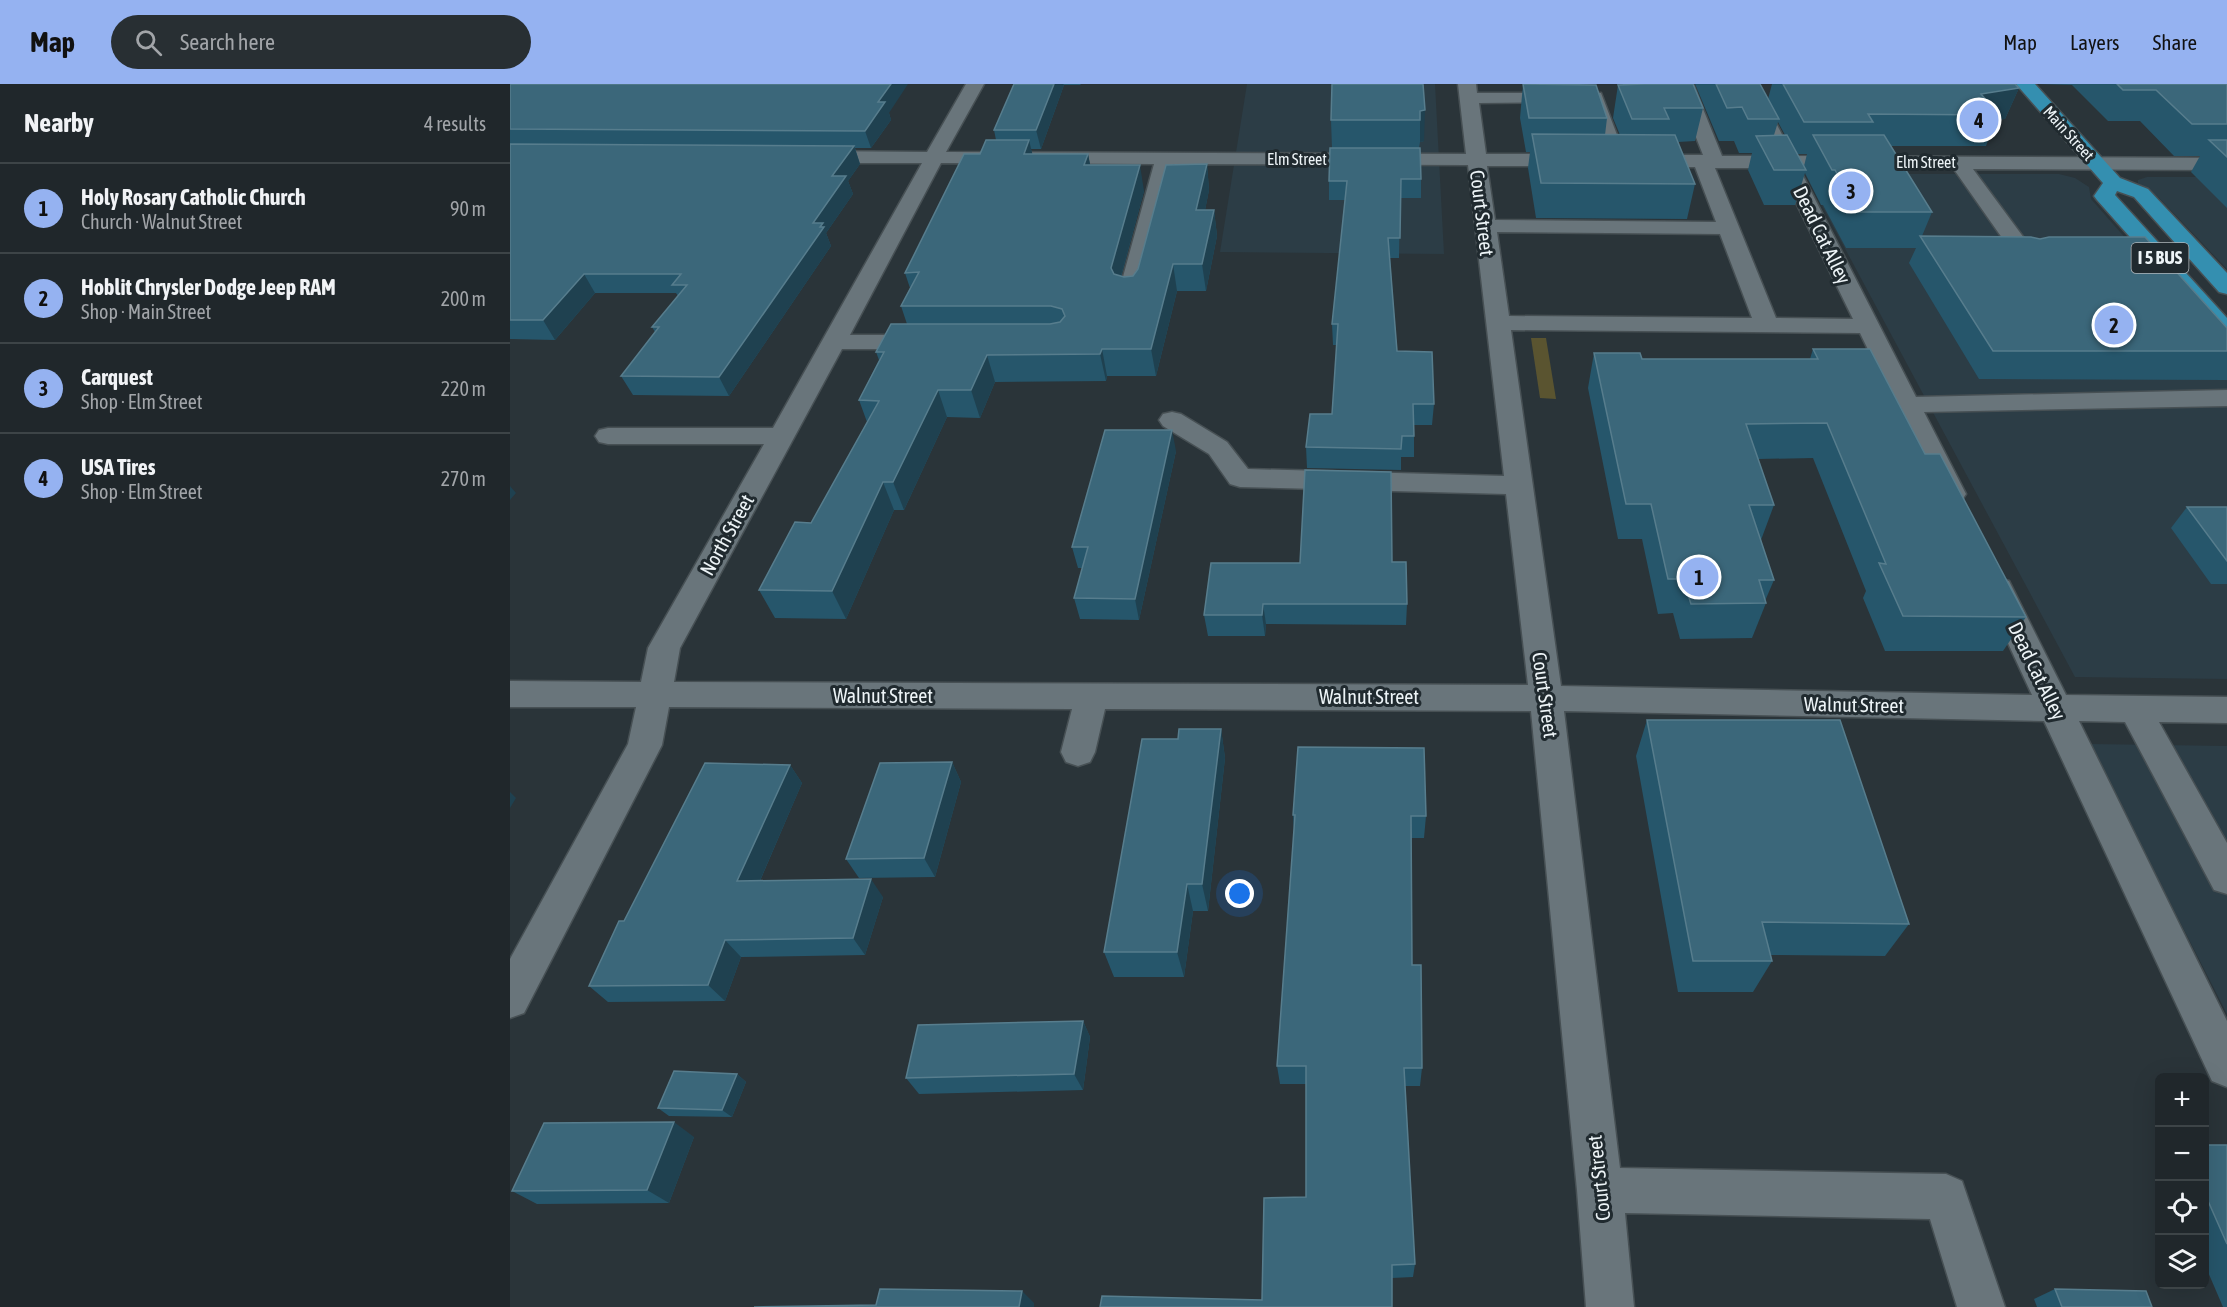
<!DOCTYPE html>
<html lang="en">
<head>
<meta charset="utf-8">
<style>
	body { margin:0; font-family:"Asap Condensed",sans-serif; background:#282f33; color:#f1f3f6 }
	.controls { position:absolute; right:18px; bottom:18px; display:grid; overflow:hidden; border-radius:9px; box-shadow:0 6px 24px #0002 }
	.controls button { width:54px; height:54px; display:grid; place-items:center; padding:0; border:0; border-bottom:2px solid #3d4447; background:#20272b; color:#f1f3f6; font:30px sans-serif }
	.you { position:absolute; left:730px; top:810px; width:21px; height:21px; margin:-15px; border:4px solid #fff; border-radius:50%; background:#1a73e8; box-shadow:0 0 0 9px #1a73e833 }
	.badge { display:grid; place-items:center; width:39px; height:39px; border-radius:50%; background:#95b2f1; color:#111; font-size:20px; font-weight:700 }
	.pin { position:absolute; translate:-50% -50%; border:3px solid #fff; box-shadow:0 2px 6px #0006 }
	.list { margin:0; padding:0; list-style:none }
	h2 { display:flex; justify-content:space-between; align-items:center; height:78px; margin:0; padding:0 24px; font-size:26px }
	h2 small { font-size:20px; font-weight:400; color:#a2a5a9 }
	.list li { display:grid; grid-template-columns:39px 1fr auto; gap:18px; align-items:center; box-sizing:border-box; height:90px; padding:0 24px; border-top:2px solid #3d4447 }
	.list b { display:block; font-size:22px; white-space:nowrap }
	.list p { margin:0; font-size:20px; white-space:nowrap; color:#a2a5a9 }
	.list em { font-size:20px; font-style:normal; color:#a2a5a9 }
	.icon { flex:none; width:33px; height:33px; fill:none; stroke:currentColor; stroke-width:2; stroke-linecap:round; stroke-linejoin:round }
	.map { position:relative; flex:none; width:1717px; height:1223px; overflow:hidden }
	header { display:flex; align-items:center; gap:36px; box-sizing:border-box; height:84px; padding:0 30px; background:#95b2f1; color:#111 }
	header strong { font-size:28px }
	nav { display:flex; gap:33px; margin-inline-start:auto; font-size:21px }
	.search { width:420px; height:54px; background:#282f33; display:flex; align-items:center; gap:15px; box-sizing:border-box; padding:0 21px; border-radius:33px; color:#a2a5a9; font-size:22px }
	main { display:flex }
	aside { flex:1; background:#20272b }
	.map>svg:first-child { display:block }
	.built { fill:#2c3d46 }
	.green { fill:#5a5430 }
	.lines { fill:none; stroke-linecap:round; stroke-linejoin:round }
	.minor-casing { stroke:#475054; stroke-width:3 }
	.major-casing { stroke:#475054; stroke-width:3 }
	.minor { fill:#69757b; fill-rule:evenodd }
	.major { fill:#348fb0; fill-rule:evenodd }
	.wall { fill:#26566b; fill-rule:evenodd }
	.shaded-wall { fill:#1f4150 }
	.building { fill:#3b677a; stroke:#577d8d; stroke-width:1.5 }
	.labels { text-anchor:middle; stroke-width:6; stroke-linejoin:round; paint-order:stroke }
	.far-street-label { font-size:16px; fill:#edf4f7; stroke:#202a2f }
	.shield { fill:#202a2f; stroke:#b0b7bb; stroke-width:1.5 }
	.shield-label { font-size:18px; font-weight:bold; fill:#edf4f7 }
	.street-label { font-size:20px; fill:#edf4f7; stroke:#202a2f }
</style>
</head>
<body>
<header>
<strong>Map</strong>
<div class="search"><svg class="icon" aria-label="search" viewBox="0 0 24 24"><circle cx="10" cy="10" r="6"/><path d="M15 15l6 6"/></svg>Search here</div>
<nav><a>Map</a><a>Layers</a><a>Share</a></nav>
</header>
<main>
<aside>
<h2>Nearby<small>4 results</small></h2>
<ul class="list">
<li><span class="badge">1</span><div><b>Holy Rosary Catholic Church</b><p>Church · Walnut Street</p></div><em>90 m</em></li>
<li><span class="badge">2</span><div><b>Hoblit Chrysler Dodge Jeep RAM</b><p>Shop · Main Street</p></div><em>200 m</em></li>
<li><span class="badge">3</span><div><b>Carquest</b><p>Shop · Elm Street</p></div><em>220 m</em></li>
<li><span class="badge">4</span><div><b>USA Tires</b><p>Shop · Elm Street</p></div><em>270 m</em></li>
</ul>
</aside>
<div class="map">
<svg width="1717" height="1223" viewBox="0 0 1717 1223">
	<rect width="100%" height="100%" fill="#2a3439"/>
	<g class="built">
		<path d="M 737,0 L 925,0 L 934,170 L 710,168 Z"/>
		<path d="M 1295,90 L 1549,90 L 1565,94 L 1579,103 L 1581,115 L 1698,248 L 1717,259 L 1717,595 L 1565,593 Z"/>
		<path d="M 1637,93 L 1717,93 L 1717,185 L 1649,114 L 1628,99 L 1628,96 Z"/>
		<path d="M 1579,660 L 1717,662 L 1717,930 Z"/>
	</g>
	<path class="green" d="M 1021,254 L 1036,254 L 1046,315 L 1030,314 Z"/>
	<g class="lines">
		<defs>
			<path id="minor" d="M 456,0 L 474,0 L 436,68 L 956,70 L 948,0 L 966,0 L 967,9 L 1091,9 L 1117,77 L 1114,81 L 1100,81 L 1097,77 L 1078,18 L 969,19 L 976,70 L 1063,70 L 1070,72 L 1073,76 L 1070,80 L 1063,82 L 977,82 L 985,136 L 1206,138 L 1185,83 L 1130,83 L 1123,81 L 1120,77 L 1123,73 L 1130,71 L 1193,71 L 1165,0 L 1183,0 L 1212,72 L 1263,72 L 1228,0 L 1246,0 L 1283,72 L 1717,74 L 1717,86 L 1463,85 L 1528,173 L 1525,178 L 1517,180 L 1509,178 L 1443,84 L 1289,84 L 1406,313 L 1717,306 L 1717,322 L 1414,328 L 1456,410 L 1452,416 L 1442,419 L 1432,416 L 1428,410 L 1350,249 L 1001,246 L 1051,602 L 1522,611 L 1473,505 L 1477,497 L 1488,494 L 1499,497 L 1556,611 L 1717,613 L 1717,639 L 1649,638 L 1717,759 L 1717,810 L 1704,806 L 1615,638 L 1569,637 L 1717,937 L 1717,1003 L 1702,997 L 1534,637 L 1054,627 L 1110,1084 L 1436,1090 L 1452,1097 L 1495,1223 L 1447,1223 L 1420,1135 L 1115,1129 L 1124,1223 L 1076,1223 L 1067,1106 L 1021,627 L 595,625 L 585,668 L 580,678 L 568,682 L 556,678 L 551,668 L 562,625 L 159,623 L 152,661 L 14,929 L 0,934 L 0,875 L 118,660 L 126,623 L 0,623 L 0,597 L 131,598 L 138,564 L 254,360 L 98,360 L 89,358 L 85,352 L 89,346 L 98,344 L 263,344 L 412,79 L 305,79 L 298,77 L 295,73 L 298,69 L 305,67 L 417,68 ZM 431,79 L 644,80 L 608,211 L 611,216 L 619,218 L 627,216 L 630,211 L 663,80 L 958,81 L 994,392 L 738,385 L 717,358 L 671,330 L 662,328 L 653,330 L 649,336 L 653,342 L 699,370 L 720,400 L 730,403 L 996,410 L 1018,601 L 164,598 L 170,564 L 332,265 L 415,265 L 424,263 L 427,258 L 424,253 L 415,251 L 340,251 ZM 1205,84 L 1269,84 L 1343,235 L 1266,234 ZM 987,148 L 1210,150 L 1242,234 L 999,232 Z"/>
			<path id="major" d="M 1506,0 L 1525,0 L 1610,94 L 1638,105 L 1717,189 L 1717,210 L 1709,208 L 1624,113 L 1607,107 L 1605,111 L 1717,234 L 1717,255 L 1709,253 L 1587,116 L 1584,112 L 1593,99 Z"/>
		</defs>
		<use href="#minor" class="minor-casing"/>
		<use href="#major" class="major-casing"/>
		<use href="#minor" class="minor"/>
		<use href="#major" class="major"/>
	</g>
	<g class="wall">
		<path d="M 0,0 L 379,29 L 381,36 L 361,64 L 345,64 L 350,80 L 338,97 L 343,110 L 316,149 L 321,162 L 219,312 L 123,311 L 111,292 L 145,248 L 142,243 L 168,212 L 166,209 L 85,209 L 45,256 L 0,255 Z"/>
		<path d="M 504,0 L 571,0 L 570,1 L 554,1 L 531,65 L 521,65 L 522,70 L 578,70 L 580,81 L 634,107 L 611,193 L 614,193 L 623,192 L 697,80 L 699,106 L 695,126 L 704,126 L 707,152 L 696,207 L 667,207 L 646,292 L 597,292 L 596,297 L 485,298 L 470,334 L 437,333 L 394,426 L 384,426 L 336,535 L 265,534 L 249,506 L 301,439 L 357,338 L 349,316 L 369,276 L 366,268 L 397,240 L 391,222 L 400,204 L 395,189 L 470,70 L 486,56 L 484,46 Z"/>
		<path d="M 913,0 L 914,57 L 910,58 L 909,64 L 911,95 L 911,114 L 890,114 L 889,174 L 880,174 L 887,267 L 924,320 L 922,341 L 904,341 L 904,373 L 891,373 L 891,386 L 797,384 L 796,363 L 822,330 L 827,261 L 823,261 L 822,240 L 835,116 L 819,116 L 819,97 L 822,64 L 821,36 Z"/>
		<path d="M 1013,0 L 1097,34 L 1095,51 L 1110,51 L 1103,34 L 1108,1 L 1183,0 L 1193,24 L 1185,57 L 1168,58 L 1185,100 L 1177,135 L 1026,134 L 1018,84 L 1020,68 L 1016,68 L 1010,34 Z"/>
		<path d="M 1185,0 L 1250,0 L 1258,15 L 1262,0 L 1505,0 L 1509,4 L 1495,35 L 1486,36 L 1476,62 L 1380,62 L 1422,128 L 1412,152 L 1717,244 L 1717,296 L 1469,295 L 1399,179 L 1406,164 L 1336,164 L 1313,121 L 1311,121 L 1295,89 L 1285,121 L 1254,121 L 1238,86 L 1242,69 L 1229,69 L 1224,57 L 1209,57 ZM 1268,38 L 1275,51 L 1264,51 ZM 1287,70 L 1297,70 L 1294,82 Z"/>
		<path d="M 1528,0 L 1717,0 L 1717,124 L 1681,88 L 1690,72 L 1664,72 L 1630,37 L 1598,37 L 1562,1 Z"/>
		<path d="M 1303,265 L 1415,370 L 1516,533 L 1493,567 L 1375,567 L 1353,514 L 1356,507 L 1303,374 L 1248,375 L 1264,421 L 1251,456 L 1264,496 L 1255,517 L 1256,519 L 1242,554 L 1170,555 L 1163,529 L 1148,530 L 1132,455 L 1108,455 L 1078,304 L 1084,269 L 1132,275 L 1300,275 Z"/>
		<path d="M 666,367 L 629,536 L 570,535 L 564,514 L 573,484 L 568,484 L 562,463 Z"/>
		<path d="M 1677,423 L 1717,423 L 1717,500 L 1701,500 L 1661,444 Z"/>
		<path d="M 882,478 L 897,520 L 896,541 L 756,540 L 755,552 L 698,552 L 694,531 L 790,479 Z"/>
		<path d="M 1137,636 L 1399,840 L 1375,872 L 1261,871 L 1262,877 L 1243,908 L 1168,908 L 1126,672 Z"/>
		<path d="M 711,645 L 715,674 L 698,827 L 683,827 L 674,893 L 604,893 L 594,868 L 668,655 Z"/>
		<path d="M 442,678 L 451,698 L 425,793 L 349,794 L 336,775 Z"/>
		<path d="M 280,681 L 292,699 L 250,797 L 373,813 L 355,871 L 231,873 L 215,917 L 98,918 L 79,902 L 114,837 Z"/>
		<path d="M 783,731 L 916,732 L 914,754 L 901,754 L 902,881 L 912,984 L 910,1002 L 895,1002 L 905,1180 L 903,1193 L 882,1194 L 752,1216 L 796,1113 L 796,1000 L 770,1000 L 767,982 L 784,747 Z"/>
		<path d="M 573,937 L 580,953 L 573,1006 L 409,1010 L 396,994 Z"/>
		<path d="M 227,990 L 236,998 L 222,1033 L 159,1032 L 148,1024 Z"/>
		<path d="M 184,1053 L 159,1119 L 27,1120 L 2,1107 Z"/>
		<path d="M 1695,1061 L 1717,1061 L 1717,1223 L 1713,1223 L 1695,1181 Z"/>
		<path d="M 1545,1205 L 1642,1223 L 1527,1223 L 1524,1215 Z"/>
	</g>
	<g class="shaded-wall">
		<path d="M 381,0 L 398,0 L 379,29 L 381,36 L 361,64 L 355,47 L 368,18 Z"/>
		<path d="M 544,0 L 553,0 L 554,1 L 531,65 L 526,46 Z"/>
		<path d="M 1509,4 L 1495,35 L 1486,36 L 1489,31 L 1471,10 Z"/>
		<path d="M 915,26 L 914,57 L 910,58 L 910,27 Z"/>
		<path d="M 519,56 L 525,81 L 514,70 Z"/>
		<path d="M 344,62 L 350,80 L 338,97 L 343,110 L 316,149 L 321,162 L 219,312 L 209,293 L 303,139 L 322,92 Z"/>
		<path d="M 578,70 L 583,95 L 574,81 Z"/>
		<path d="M 697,80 L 699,106 L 690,152 L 686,126 Z"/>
		<path d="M 630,81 L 634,107 L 606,210 L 601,184 Z"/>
		<path d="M 704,126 L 707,152 L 696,207 L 692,180 Z"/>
		<path d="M 663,180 L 667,207 L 646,292 L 641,265 Z"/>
		<path d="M 74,190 L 85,209 L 45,256 L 33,236 Z"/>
		<path d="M 592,265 L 597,292 L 596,297 L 590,270 Z"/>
		<path d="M 477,271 L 485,298 L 470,334 L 461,306 Z"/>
		<path d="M 428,306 L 437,333 L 394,426 L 383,398 Z"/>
		<path d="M 662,346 L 666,367 L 629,536 L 625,515 Z"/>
		<path d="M 373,398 L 384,426 L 336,535 L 322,507 Z"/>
		<path d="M 0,402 L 6,409 L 0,416 Z"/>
		<path d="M 753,520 L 756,540 L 755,552 L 752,531 Z"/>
		<path d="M 711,645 L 715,674 L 698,827 L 692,800 Z"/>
		<path d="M 442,678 L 451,698 L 425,793 L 414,774 Z"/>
		<path d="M 280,681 L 292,699 L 242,815 L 227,797 Z"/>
		<path d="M 0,708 L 6,714 L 0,724 Z"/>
		<path d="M 361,795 L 373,813 L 355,871 L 343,854 Z"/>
		<path d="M 677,800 L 683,827 L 674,893 L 667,868 Z"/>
		<path d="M 215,856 L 231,873 L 215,917 L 198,901 Z"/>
		<path d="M 573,937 L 580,953 L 573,1006 L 564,990 Z"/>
		<path d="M 227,990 L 236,998 L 222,1033 L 212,1026 Z"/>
		<path d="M 164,1038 L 184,1053 L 159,1119 L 137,1106 Z"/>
		<path d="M 512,1207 L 524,1219 L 524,1223 L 509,1223 Z"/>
	</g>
	<g class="building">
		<path d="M 0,0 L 381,0 L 368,18 L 375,18 L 355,47 L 0,45 Z"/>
		<path d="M 504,0 L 544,0 L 526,46 L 484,46 Z"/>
		<path d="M 822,0 L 913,0 L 915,26 L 910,27 L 910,36 L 821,36 Z"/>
		<path d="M 1013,0 L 1086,1 L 1097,34 L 1019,34 Z"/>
		<path d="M 1134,0 L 1183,0 L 1193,24 L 1154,24 L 1159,35 L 1122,35 L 1108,1 Z"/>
		<path d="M 1206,0 L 1250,0 L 1269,35 L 1238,35 L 1232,23 L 1217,24 Z"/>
		<path d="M 1273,0 L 1505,0 L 1509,4 L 1471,10 L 1489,31 L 1358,30 L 1363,38 L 1294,38 Z"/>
		<path d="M 1607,0 L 1717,0 L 1717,40 L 1682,40 L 1646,6 L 1613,6 Z"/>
		<path d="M 1022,50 L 1165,51 L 1185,100 L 1031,99 Z"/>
		<path d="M 1277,51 L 1296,86 L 1264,86 L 1246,52 Z"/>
		<path d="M 1303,51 L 1374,51 L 1422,128 L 1348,128 L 1325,86 L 1322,86 Z"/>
		<path d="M 476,56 L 519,56 L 514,70 L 578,70 L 574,81 L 630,81 L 601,184 L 604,190 L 614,193 L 623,192 L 628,185 L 656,81 L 697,80 L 686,126 L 704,126 L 692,180 L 663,180 L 641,265 L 592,265 L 590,270 L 477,271 L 461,306 L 428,306 L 383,398 L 373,398 L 322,507 L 249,506 L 285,438 L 301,439 L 369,317 L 349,316 L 374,268 L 366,268 L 381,240 L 540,240 L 550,238 L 555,232 L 552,225 L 541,222 L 391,222 L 409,188 L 395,189 L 454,70 L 470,70 Z"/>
		<path d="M 1699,56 L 1717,56 L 1717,73 Z"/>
		<path d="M 0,60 L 344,62 L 322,92 L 336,92 L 303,139 L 313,139 L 310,143 L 314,143 L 209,293 L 111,292 L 149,243 L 142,243 L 177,201 L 162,201 L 171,190 L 74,190 L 33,236 L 0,236 Z"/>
		<path d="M 820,64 L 910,64 L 911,95 L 891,95 L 890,154 L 878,154 L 887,267 L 922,268 L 924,320 L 903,320 L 904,352 L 892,352 L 891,365 L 796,363 L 800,330 L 822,330 L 828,240 L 822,240 L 837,97 L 819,97 Z"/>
		<path d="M 1410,152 L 1521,153 L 1530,155 L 1539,153 L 1635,153 L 1717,244 L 1717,267 L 1483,267 Z"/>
		<path d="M 1303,265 L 1360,265 L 1415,370 L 1430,370 L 1516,533 L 1393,532 L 1369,479 L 1376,480 L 1317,339 L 1236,340 L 1264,421 L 1239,421 L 1264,496 L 1249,496 L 1256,519 L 1181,520 L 1173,495 L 1158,495 L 1141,420 L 1116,420 L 1084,269 L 1130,269 L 1132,275 L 1308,275 Z"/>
		<path d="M 595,346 L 662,346 L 625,515 L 564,514 L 578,463 L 562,463 Z"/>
		<path d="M 795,386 L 881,388 L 882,478 L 896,478 L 897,520 L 753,520 L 752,531 L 694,531 L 701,479 L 790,479 Z"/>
		<path d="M 1677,423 L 1717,423 L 1717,477 Z"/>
		<path d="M 1137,636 L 1330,636 L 1399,840 L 1252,838 L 1262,877 L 1183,877 Z"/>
		<path d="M 669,645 L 711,645 L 692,800 L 677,800 L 667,868 L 594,868 L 632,655 L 668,655 Z"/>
		<path d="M 788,663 L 914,664 L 916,732 L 901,732 L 902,881 L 911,881 L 912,984 L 894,984 L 905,1180 L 882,1181 L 882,1223 L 590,1223 L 592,1212 L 752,1216 L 754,1114 L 796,1113 L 796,982 L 767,982 L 785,731 L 783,731 Z"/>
		<path d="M 442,678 L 414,774 L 336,775 L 370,679 Z"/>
		<path d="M 195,679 L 280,681 L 227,797 L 361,795 L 343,854 L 215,856 L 198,901 L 79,902 L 109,837 L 114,837 Z"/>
		<path d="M 573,937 L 564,990 L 396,994 L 408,941 Z"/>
		<path d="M 164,987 L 227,990 L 212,1026 L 148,1024 Z"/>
		<path d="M 164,1038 L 137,1106 L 2,1107 L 34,1039 Z"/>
		<path d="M 1695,1061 L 1717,1061 L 1717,1160 L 1695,1110 Z"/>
		<path d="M 370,1205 L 512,1207 L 509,1223 L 244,1223 L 366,1221 Z"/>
		<path d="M 1545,1205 L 1636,1207 L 1642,1223 L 1552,1223 Z"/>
	</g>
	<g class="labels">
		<g class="far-street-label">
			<text transform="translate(1559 49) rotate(48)" y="6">Main Street</text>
			<text x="787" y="81">Elm Street</text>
			<text x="1416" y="84">Elm Street</text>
		</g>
		<rect class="shield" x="1621.5" y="159" width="57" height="30" rx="4.5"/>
		<g class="shield-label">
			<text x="1650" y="180">I 5 BUS</text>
		</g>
		<g class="street-label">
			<text transform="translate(972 129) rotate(83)" y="7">Court Street</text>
			<text transform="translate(1312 151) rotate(64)" y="7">Dead Cat Alley</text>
			<text transform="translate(217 451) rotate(-61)" y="7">North Street</text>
			<text transform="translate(1527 587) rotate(64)" y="7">Dead Cat Alley</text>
			<text transform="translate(1035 611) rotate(82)" y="7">Court Street</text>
			<text x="373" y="619">Walnut Street</text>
			<text x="859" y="620">Walnut Street</text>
			<text transform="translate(1344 621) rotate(1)" y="7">Walnut Street</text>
			<text transform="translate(1089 1094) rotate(-96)" y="7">Court Street</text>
		</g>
	</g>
</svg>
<div class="controls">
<button>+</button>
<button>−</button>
<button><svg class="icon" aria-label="locate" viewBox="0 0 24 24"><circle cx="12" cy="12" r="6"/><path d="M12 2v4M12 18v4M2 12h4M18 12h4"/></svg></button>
<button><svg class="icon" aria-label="layers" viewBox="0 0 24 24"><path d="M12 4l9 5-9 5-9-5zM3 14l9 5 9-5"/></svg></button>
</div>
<div class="you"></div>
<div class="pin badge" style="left:1189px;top:493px">1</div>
<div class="pin badge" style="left:1604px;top:241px">2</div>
<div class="pin badge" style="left:1341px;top:107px">3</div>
<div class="pin badge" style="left:1469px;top:36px">4</div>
</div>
</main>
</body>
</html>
